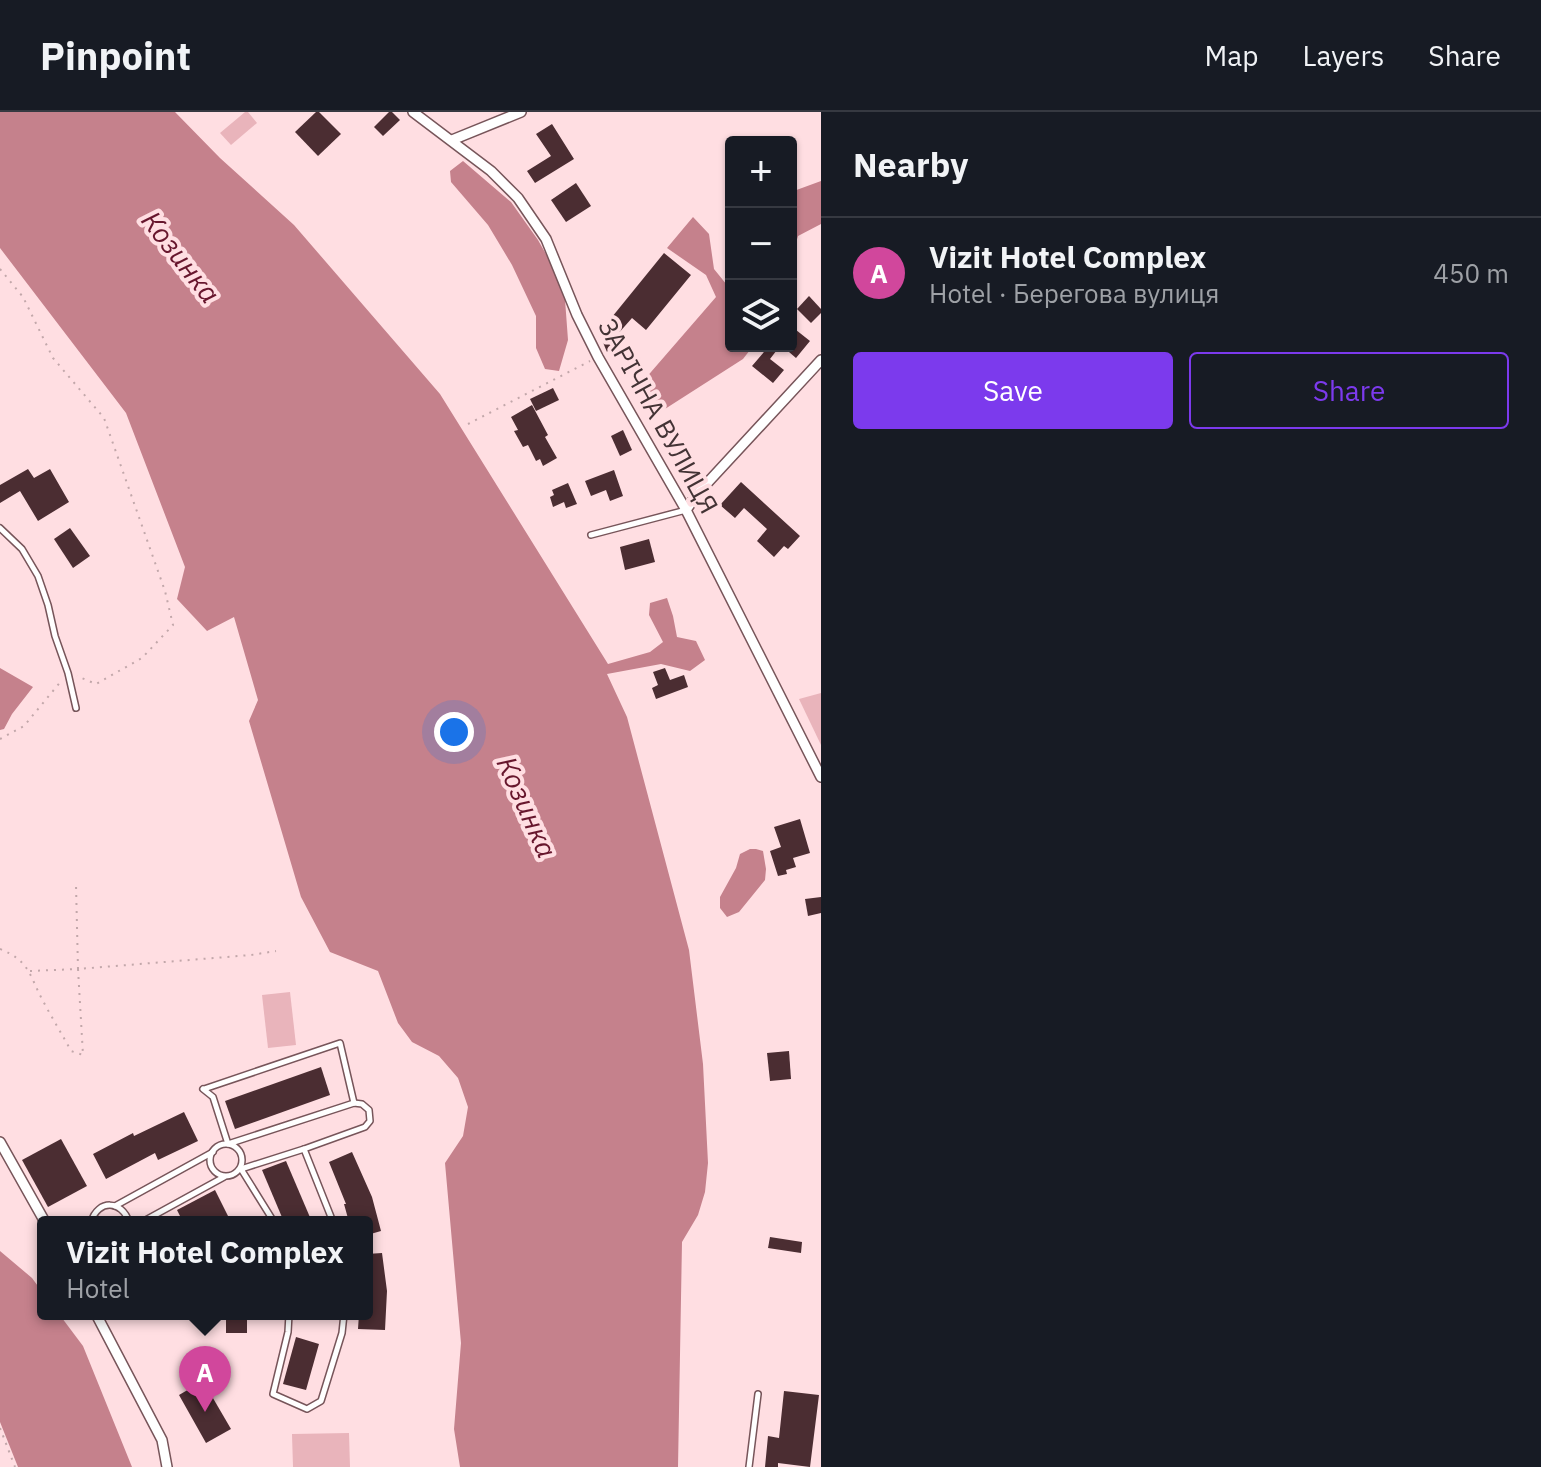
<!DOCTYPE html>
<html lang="en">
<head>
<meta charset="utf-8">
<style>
	body { margin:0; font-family:"IBM Plex Sans",sans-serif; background:#242831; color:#f1f3f6 }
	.controls { position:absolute; right:24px; top:24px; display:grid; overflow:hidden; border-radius:8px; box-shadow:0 2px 6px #0004 }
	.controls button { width:72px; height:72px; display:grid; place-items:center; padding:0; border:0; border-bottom:2px solid #363941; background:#171b24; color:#f1f3f6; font:40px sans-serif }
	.you { position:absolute; left:454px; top:620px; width:28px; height:28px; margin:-20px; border:6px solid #fff; border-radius:50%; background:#1a73e8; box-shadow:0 0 0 12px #1a73e833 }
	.badge { display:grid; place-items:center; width:52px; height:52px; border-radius:50%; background:#7c3aed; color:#fff; font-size:26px; font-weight:700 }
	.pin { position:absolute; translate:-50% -66px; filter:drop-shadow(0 2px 4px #0008) }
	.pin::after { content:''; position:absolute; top:42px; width:28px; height:24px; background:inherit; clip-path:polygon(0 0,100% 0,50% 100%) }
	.popup { position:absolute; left:37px; top:1104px; width:336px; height:104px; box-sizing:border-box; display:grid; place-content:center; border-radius:8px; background:#171b24; filter:drop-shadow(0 2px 6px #0005); font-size:26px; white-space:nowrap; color:#9ea1a6 }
	.popup b { font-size:30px; color:#f1f3f6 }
	.popup::after { content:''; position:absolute; left:50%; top:100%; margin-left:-16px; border:16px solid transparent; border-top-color:#171b24 }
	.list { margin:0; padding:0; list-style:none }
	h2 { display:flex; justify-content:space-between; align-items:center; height:104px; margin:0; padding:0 32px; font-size:34px }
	h2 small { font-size:26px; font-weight:400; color:#9ea1a6 }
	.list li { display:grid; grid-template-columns:52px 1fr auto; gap:24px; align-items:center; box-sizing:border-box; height:112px; padding:0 32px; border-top:2px solid #363941 }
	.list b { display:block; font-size:30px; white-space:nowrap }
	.list p { margin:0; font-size:26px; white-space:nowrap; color:#9ea1a6 }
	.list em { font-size:26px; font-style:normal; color:#9ea1a6 }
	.actions { display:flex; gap:16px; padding:24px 32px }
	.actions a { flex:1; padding:18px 0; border:2px solid #7c3aed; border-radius:8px; text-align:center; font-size:28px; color:#7c3aed }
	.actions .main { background:#7c3aed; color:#fff }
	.icon { flex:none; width:44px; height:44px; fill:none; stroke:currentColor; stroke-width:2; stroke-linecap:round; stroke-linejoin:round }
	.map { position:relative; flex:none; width:821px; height:1355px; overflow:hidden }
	header { display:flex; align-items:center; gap:48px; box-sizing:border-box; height:112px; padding:0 40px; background:#171b24; border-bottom:2px solid #363941 }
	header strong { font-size:38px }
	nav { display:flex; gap:44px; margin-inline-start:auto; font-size:28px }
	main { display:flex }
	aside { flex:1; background:#171b24 }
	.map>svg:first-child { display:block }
	.green { fill:#e9b4bb }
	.water { fill:#c5818c }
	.building { fill:#4b2d32 }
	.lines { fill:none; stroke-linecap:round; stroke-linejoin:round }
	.service-casing { stroke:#77555a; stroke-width:8 }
	.minor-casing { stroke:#77555a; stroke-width:12 }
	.path { stroke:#c2a7aa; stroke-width:2; stroke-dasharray:2 6; stroke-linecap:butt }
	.service { stroke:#fff; stroke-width:5 }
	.minor { stroke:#fff; stroke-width:9 }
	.labels { text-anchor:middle; stroke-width:8; stroke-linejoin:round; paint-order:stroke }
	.street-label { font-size:26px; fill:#433335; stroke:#ffdee2 }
	.water-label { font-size:28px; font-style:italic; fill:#67162d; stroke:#ffdee2 }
</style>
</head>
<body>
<header>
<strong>Pinpoint</strong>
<nav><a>Map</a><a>Layers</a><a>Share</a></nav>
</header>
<main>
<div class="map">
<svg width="821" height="1355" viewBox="0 0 821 1355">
	<rect width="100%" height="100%" fill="#ffdee2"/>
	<g class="green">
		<path d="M 245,0 L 248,0 L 257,11 L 231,33 L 220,21 Z"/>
		<path d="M 821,581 L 821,633 L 799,587 Z"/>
		<path d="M 290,880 L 296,933 L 268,936 L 262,883 Z"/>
		<path d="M 349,1321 L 350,1355 L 293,1355 L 292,1322 Z"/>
	</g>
	<g class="water">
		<path d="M 0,0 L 175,0 L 220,46 L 294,113 L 440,282 L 608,552 L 650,540 L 663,530 L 649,503 L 650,491 L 667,486 L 673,504 L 677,525 L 696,529 L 705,548 L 690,559 L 661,552 L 607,562 L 627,605 L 689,838 L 703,952 L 708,1051 L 705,1080 L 698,1103 L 682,1130 L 678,1355 L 460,1355 L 454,1317 L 461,1231 L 445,1051 L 463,1024 L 468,995 L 458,966 L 439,944 L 412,930 L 398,911 L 378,859 L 330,840 L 301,785 L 249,609 L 258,588 L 234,505 L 207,519 L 177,487 L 185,455 L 126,301 L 0,136 Z"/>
		<path d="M 463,49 L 511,90 L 538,128 L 564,174 L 568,228 L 559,259 L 545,257 L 536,236 L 536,204 L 512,153 L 488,113 L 451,70 L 450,59 Z"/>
		<path d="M 821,69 L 821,112 L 798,124 L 791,147 L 791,80 Z"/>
		<path d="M 693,105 L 709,122 L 714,157 L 731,178 L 731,234 L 750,234 L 750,238 L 743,247 L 654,304 L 638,275 L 716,185 L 706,163 L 667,136 Z"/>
		<path d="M 0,556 L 33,575 L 12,602 L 4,617 L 0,618 Z"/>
		<path d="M 750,737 L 756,737 L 763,739 L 766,757 L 765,768 L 739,800 L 727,805 L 720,796 L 720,785 L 736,756 L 740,742 Z"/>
		<path d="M 0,1139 L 32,1166 L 43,1181 L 43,1202 L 59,1202 L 83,1234 L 132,1355 L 18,1355 L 0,1310 Z"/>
	</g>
	<g class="building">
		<path d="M 316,0 L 319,0 L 341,22 L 318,44 L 295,20 Z"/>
		<path d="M 389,0 L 392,0 L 400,8 L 383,24 L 374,15 Z"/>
		<path d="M 552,12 L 574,47 L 535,71 L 527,59 L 551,44 L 536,22 Z"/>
		<path d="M 576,71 L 591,94 L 566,110 L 551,88 Z"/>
		<path d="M 664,141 L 691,163 L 646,218 L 632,206 L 617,223 L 619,227 L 607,240 L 599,221 Z"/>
		<path d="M 809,184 L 821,197 L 821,201 L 811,211 L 797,197 Z"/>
		<path d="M 791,214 L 810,229 L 796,246 L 782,234 L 791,234 Z"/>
		<path d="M 769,234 L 780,234 L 770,247 L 784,258 L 773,271 L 752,254 Z"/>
		<path d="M 553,276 L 559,288 L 536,299 L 530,287 Z"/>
		<path d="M 532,293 L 548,323 L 545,325 L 557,346 L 543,354 L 540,347 L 536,349 L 528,333 L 523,335 L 514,319 L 518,318 L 511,305 Z"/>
		<path d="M 623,318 L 632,338 L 620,344 L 611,324 Z"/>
		<path d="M 28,357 L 34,366 L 50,357 L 69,390 L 38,409 L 20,379 L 0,391 L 0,373 Z"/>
		<path d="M 614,358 L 623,384 L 610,389 L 606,378 L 591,384 L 585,369 Z"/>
		<path d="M 741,370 L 800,424 L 788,437 L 784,434 L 774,445 L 757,429 L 767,417 L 744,396 L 735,406 L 720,393 Z"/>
		<path d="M 568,371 L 577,392 L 566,396 L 564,390 L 553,395 L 550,385 L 554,383 L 552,378 Z"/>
		<path d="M 70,416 L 90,444 L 73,456 L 54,427 Z"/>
		<path d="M 649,427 L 655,450 L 625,458 L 620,435 Z"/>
		<path d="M 665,556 L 670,568 L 684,563 L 688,575 L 656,587 L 652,576 L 658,573 L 653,560 Z"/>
		<path d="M 800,707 L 810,741 L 793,746 L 796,755 L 786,758 L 787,762 L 778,764 L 770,739 L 781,735 L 774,715 Z"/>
		<path d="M 821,785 L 821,801 L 808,804 L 805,787 Z"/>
		<path d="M 789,939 L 791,967 L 770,969 L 767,941 Z"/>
		<path d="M 321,955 L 330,983 L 235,1017 L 225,989 Z"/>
		<path d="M 184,1000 L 198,1029 L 158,1048 L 155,1041 L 106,1067 L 93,1042 L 133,1021 L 134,1024 Z"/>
		<path d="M 61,1027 L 87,1074 L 48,1095 L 22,1048 Z"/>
		<path d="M 352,1040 L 372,1085 L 381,1119 L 367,1123 L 367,1110 L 349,1110 L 344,1092 L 346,1092 L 329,1050 Z"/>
		<path d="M 286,1049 L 312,1110 L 284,1110 L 262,1058 Z"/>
		<path d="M 215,1078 L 231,1110 L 183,1110 L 177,1098 Z"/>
		<path d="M 770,1125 L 802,1130 L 801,1141 L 768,1136 Z"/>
		<path d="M 382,1141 L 387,1179 L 385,1218 L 358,1217 L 359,1202 L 367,1202 L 367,1142 Z"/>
		<rect x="226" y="1202" width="21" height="19"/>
		<path d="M 296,1225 L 319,1232 L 306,1278 L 283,1272 Z"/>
		<path d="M 203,1269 L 231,1317 L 206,1331 L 179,1283 Z"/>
		<path d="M 784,1279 L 819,1283 L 810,1355 L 778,1351 L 778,1355 L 765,1355 L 768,1324 L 779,1326 Z"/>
	</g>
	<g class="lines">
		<defs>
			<g id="service">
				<path d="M 0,416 L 22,437 L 38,464 L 48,493 L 55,524 L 68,561 L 76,596"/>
				<path d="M 591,423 L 686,398"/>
				<path d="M 203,977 L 213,985 L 228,1032 L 354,991 L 362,992 L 369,998 L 370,1009 L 365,1015 L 304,1037 L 333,1110"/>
				<path d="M 204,977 L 340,931 L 354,991"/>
				<circle cx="226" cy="1048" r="16"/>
				<path d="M 115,1094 L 213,1040"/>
				<path d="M 91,1110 C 98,1087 122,1088 129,1110"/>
				<path d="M 142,1110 L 224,1065"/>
				<path d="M 274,1110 L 241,1057 L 304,1037"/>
				<path d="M 289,1202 L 288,1220 L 273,1282 L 307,1297 L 321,1289 L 342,1221 L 344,1202"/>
				<path d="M 749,1355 L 758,1282"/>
			</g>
			<g id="minor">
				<path d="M 413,0 L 491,59 L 518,86 L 546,127 L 577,203 L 598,245 L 686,398 L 821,665"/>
				<path d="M 452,28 L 521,0"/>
				<path d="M 686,398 L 698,381 L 821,248"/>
				<path d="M 0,1030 L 45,1110"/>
				<path d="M 96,1202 L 162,1328 L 167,1355"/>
			</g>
		</defs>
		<use href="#service" class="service-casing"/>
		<use href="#minor" class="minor-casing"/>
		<g class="path">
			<path d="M 0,157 L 23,185 L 53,246 L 104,306 L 165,479 L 173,513 L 142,546 L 96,572 L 77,564"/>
			<path d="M 468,312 L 590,249"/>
			<path d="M 0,627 L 24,614 L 62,568"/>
			<path d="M 0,837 C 30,849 29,863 43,889 C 52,906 62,922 71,939 L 83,943 L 78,857 L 251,843 L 276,839"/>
			<path d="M 30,859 L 78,857 L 76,773"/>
			<path d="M 0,1316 L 15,1355"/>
		</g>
		<use href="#service" class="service"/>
		<use href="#minor" class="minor"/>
	</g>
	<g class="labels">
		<g class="street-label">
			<text transform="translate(658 304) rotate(61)" y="9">ЗАРІЧНА ВУЛИЦЯ</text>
		</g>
		<g class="water-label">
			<text transform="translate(181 145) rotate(52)" y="10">Козинка</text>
			<text transform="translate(527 695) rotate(66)" y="10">Козинка</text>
		</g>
	</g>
</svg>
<div class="controls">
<button>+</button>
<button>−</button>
<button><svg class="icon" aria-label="layers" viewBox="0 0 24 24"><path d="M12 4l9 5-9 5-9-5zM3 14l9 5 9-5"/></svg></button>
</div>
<div class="you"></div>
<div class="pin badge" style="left:205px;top:1300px;background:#d1479c">A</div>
<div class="popup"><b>Vizit Hotel Complex</b>Hotel</div>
</div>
<aside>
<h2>Nearby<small></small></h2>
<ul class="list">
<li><span class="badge" style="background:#d1479c">A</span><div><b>Vizit Hotel Complex</b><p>Hotel · Берегова вулиця</p></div><em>450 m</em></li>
</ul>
<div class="actions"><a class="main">Save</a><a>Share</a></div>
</aside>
</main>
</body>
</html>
